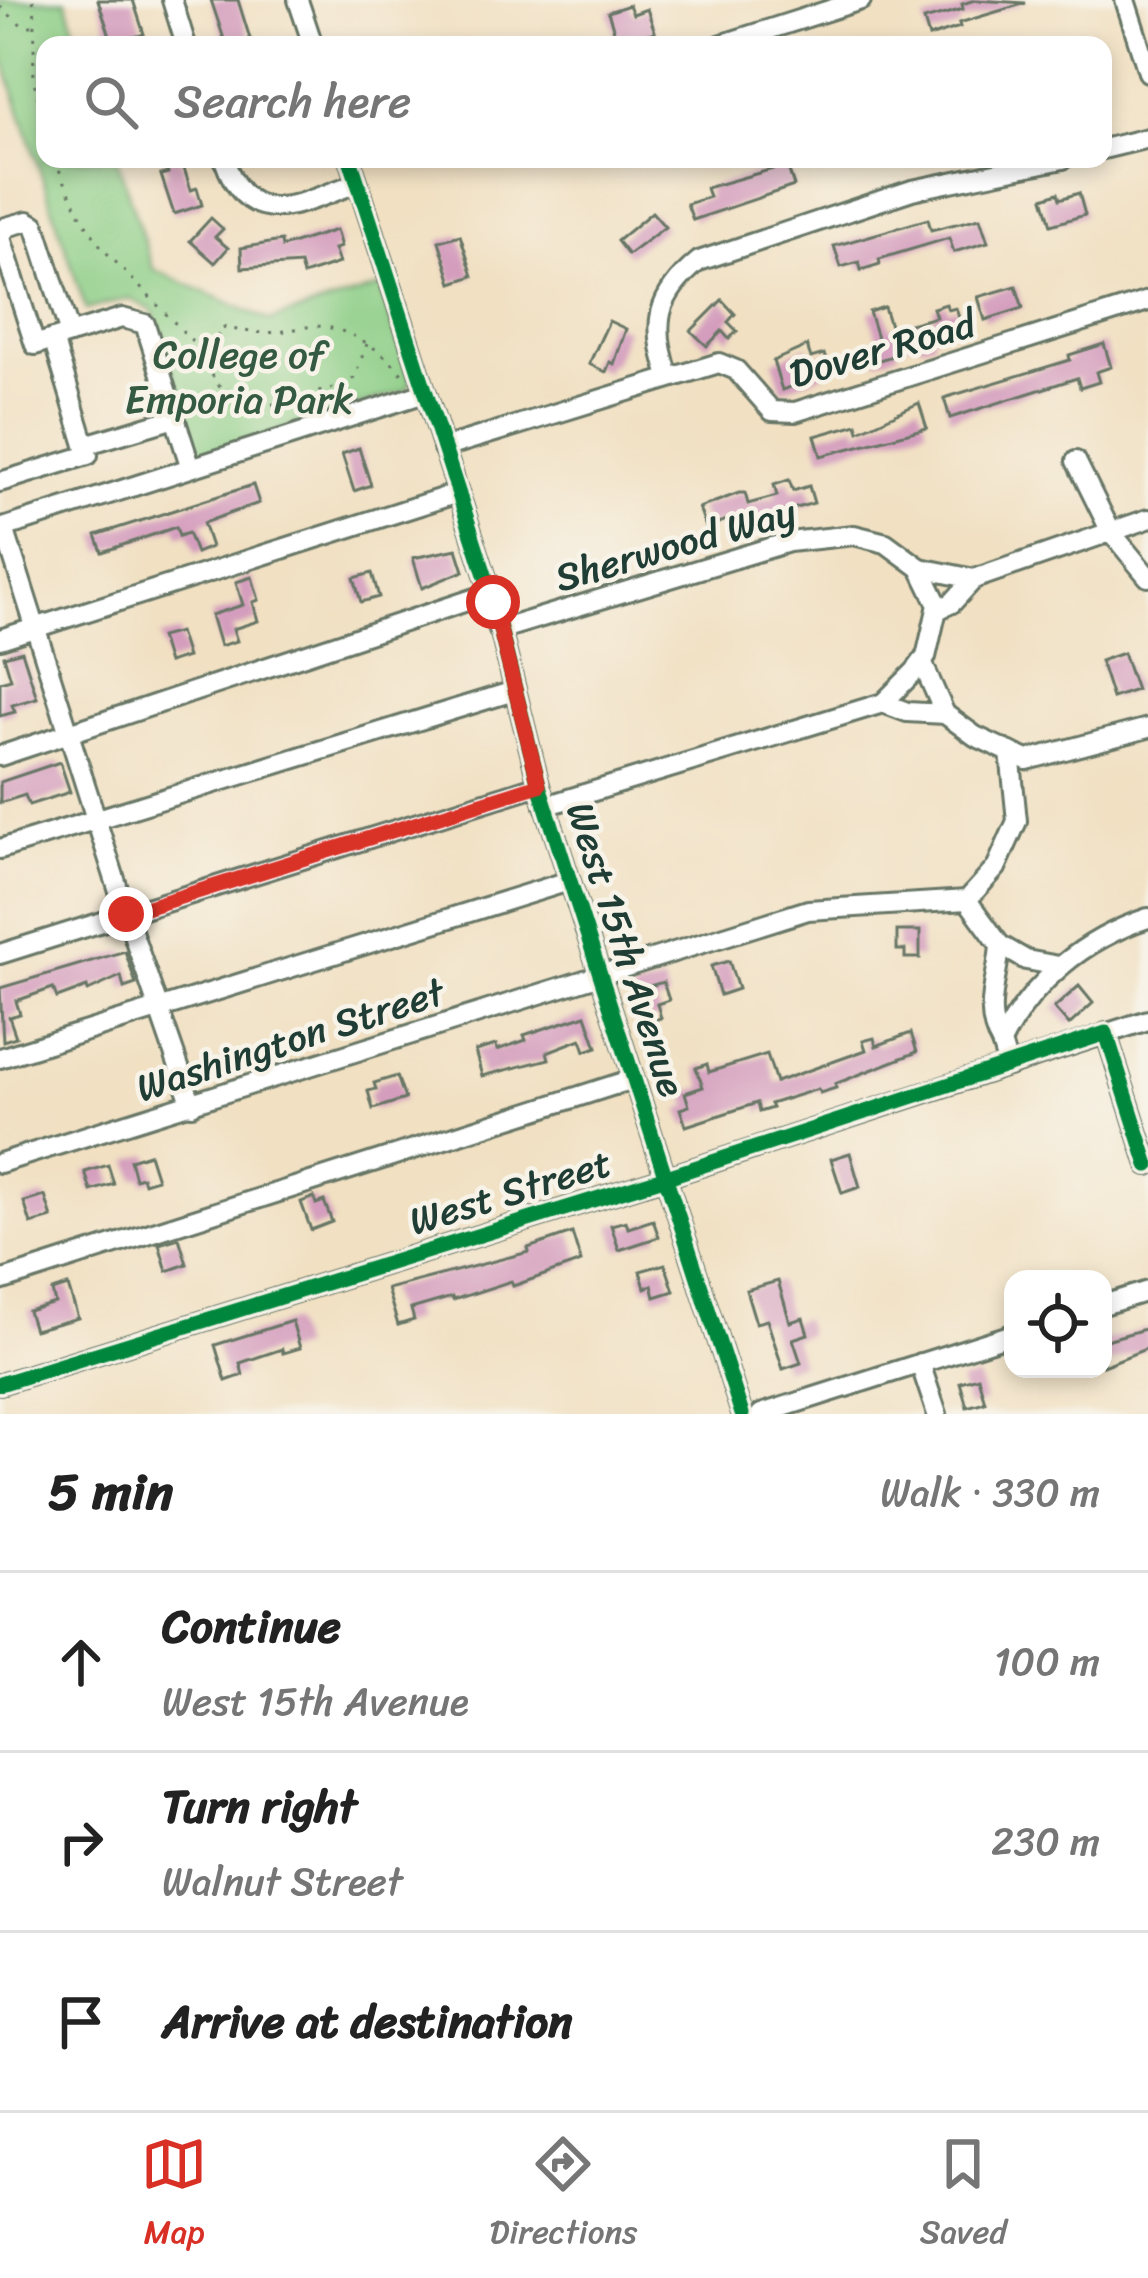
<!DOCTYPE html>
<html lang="en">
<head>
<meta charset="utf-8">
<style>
	body { margin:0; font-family:Sriracha,sans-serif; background:#f2f2f2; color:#222 }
	.controls { position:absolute; right:36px; bottom:36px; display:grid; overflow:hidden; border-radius:24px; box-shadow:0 6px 18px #0003 }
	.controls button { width:108px; height:108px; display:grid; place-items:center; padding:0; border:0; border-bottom:3px solid #e0e0e0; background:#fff; color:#222; font:60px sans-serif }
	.stop { position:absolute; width:36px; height:36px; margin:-27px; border:9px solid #d93025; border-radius:50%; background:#fff }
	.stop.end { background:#d93025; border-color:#fff; box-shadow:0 3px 12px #0008 }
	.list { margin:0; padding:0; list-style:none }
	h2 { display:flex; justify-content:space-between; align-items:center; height:156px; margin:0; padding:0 48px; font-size:51px }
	h2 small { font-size:39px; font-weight:400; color:#767676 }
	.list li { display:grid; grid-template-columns:78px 1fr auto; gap:36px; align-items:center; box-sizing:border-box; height:180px; padding:0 48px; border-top:3px solid #e0e0e0 }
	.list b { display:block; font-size:45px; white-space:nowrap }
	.list p { margin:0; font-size:39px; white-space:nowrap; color:#767676 }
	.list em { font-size:39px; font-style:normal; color:#767676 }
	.icon { flex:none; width:66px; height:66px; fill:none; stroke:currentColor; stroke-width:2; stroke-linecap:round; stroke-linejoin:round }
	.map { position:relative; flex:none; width:1148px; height:1414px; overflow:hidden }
	.search { position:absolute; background:#fff; box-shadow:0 6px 18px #0003; left:36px; right:36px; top:36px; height:132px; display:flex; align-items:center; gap:30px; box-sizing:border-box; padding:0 42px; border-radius:24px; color:#767676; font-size:45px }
	.sheet { height:696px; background:#fff }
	nav { display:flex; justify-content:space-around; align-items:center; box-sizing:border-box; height:168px; border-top:3px solid #e0e0e0; background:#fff; font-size:33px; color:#767676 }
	nav a { display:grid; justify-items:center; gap:6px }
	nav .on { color:#d93025 }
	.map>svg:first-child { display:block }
	.green { fill:#8cce86; stroke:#56865d; stroke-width:3 }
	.building { fill:#d49dbd }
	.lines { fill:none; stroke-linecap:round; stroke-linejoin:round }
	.minor-casing { stroke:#687666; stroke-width:24 }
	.path { stroke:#687666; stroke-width:3; stroke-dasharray:3 9; stroke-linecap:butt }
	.minor { stroke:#fff; stroke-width:18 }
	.cycleway-casing { stroke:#f7f3e8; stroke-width:22 }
	.cycleway { stroke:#00873e; stroke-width:15 }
	.route { stroke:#d93025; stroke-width:15 }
	.labels { text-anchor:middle; stroke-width:9; stroke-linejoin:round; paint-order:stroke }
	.street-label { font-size:39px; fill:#1f3d34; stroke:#f7f3e8 }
	.park-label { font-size:39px; fill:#355a44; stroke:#f7f3e8 }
</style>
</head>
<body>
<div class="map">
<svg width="1148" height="1414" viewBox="0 0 1148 1414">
	<rect width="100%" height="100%" fill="#f7f3e8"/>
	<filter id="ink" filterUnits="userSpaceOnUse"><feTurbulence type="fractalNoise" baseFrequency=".00833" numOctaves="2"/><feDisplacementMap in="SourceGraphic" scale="24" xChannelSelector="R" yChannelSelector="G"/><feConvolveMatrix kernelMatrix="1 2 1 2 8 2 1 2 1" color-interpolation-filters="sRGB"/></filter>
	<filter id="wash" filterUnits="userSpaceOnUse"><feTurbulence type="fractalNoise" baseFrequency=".004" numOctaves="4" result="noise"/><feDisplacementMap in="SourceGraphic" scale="48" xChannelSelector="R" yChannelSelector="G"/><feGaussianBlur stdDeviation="2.7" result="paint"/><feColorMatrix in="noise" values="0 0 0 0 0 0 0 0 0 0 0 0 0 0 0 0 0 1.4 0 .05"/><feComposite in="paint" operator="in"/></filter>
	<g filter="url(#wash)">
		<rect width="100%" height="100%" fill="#f1e0c2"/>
		<path class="green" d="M 0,0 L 66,0 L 80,45 L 45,45 L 45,159 L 117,159 L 153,269 L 270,321 L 380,287 L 411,381 L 407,390 L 199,457 L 153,311 L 129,298 L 86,310 L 0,49 Z"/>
		<g id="blocks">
			<g class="building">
				<path d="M 98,0 L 133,0 L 144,34 L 132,38 L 135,45 L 113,45 Z"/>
				<path d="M 211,0 L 238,0 L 252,45 L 226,45 Z"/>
				<path d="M 975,0 L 1026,3 L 959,23 L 960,27 L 929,37 L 924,20 L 963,9 L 962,4 Z"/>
				<path d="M 629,5 L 633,14 L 647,9 L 655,32 L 618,44 L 608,12 Z"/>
				<path d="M 163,159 L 181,159 L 191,190 L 197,188 L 202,205 L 174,214 L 161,175 L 168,173 Z"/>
				<path d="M 787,165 L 794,186 L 693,220 L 687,204 L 709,197 L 706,188 Z"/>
				<path d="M 1058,193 L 1060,199 L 1079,193 L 1085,215 L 1051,225 L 1043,198 Z"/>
				<path d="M 652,212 L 665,227 L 628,255 L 617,241 Z"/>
				<path d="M 211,218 L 223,229 L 215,237 L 228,248 L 215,263 L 190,241 Z"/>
				<path d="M 980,218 L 988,242 L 954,252 L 949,238 L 879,259 L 880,264 L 861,270 L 859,262 L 841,267 L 834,246 L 928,219 L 931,230 Z"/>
				<path d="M 336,230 L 341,247 L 334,249 L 339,263 L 303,275 L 300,264 L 242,268 L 241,248 L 281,241 L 282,247 Z"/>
				<path d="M 460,235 L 473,276 L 452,283 L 439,241 Z"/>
				<path d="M 1016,286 L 1023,308 L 985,320 L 978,297 Z"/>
				<path d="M 722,300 L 735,314 L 728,322 L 737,331 L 729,339 L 722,331 L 707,346 L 691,331 Z"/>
				<path d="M 946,304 L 948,310 L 956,308 L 962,328 L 932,336 L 934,342 L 921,346 L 919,340 L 897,347 L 899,354 L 876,361 L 872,350 L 880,347 L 869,312 L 884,307 L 891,329 L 936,317 L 933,308 Z"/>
				<path d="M 609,321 L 626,329 L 614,364 L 610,362 L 606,372 L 589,364 Z"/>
				<path d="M 1104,344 L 1111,367 L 1096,372 L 1099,382 L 1080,388 L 1077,378 L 950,418 L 944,398 L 1070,360 L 1069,355 Z"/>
				<path d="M 807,346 L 811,358 L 824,354 L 830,372 L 782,390 L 773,361 Z"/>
				<path d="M 919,403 L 927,428 L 821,456 L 815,436 L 857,424 L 859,431 Z"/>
				<path d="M 359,448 L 371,485 L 354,491 L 342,454 Z"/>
				<path d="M 789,480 L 793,491 L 809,486 L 814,503 L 736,525 L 733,518 L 706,527 L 699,508 L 739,493 L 745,493 L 748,504 L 777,496 L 774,485 Z"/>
				<path d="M 253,485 L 259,503 L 203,523 L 211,547 L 196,553 L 188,533 L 179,536 L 176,527 L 102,552 L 96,535 Z"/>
				<path d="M 457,549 L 464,571 L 422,588 L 413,558 Z"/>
				<path d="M 372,573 L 379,597 L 361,602 L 354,578 Z"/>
				<path d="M 252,577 L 259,600 L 253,602 L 258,621 L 233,629 L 237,641 L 220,646 L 211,615 L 243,605 L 236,582 Z"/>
				<path d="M 179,632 L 187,657 L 168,663 L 160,637 Z"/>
				<path d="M 22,651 L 37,698 L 12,705 L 15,712 L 0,716 L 0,682 L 11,679 L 4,656 Z"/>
				<path d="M 1123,653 L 1136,690 L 1112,698 L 1100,661 Z"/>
				<path d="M 60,762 L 70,792 L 29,805 L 25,795 L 0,803 L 0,782 Z"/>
				<path d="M 897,931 L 920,931 L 920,958 L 905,958 L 905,950 L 897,950 Z"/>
				<path d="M 125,951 L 136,984 L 124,988 L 121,976 L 88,991 L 87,987 L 57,998 L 53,988 L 16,1001 L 20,1014 L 9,1017 L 16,1037 L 3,1041 L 0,988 Z"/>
				<path d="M 729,961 L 738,989 L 720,995 L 711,966 Z"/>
				<path d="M 663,982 L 669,1000 L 657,1004 L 661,1018 L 650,1021 L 646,1009 L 639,1012 L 632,991 Z"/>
				<path d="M 1079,986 L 1093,1003 L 1069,1025 L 1054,1008 Z"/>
				<path d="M 586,1015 L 597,1047 L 585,1051 L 581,1039 L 547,1052 L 549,1059 L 482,1076 L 475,1051 L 496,1045 L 497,1050 L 526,1040 L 524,1035 Z"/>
				<path d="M 911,1033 L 917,1052 L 835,1084 L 836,1088 L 820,1093 L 818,1089 L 770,1104 L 772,1108 L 759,1112 L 757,1103 L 686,1126 L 680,1109 L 689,1106 L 685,1093 L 703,1087 L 696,1068 L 707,1064 L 709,1072 L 767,1054 L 776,1082 L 866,1050 L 863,1041 L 874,1038 L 876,1046 Z"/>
				<path d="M 397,1076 L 405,1099 L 373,1109 L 368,1091 L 376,1089 L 374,1083 Z"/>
				<path d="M 850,1153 L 860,1187 L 842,1193 L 831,1159 Z"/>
				<path d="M 149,1154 L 157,1179 L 144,1183 L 142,1177 L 135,1179 L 130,1160 Z"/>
				<path d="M 108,1165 L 114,1184 L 91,1191 L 85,1172 Z"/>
				<path d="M 45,1196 L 52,1218 L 31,1224 L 24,1202 Z"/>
				<path d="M 314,1197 L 316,1204 L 324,1201 L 332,1222 L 311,1230 L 301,1202 Z"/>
				<path d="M 653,1220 L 659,1237 L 619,1250 L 611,1225 L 626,1221 L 628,1228 Z"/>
				<path d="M 572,1233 L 581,1262 L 513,1286 L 511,1281 L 453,1300 L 452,1297 L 411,1309 L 414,1320 L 398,1325 L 387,1289 L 529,1252 L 528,1248 Z"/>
				<path d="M 179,1238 L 187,1264 L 167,1271 L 159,1244 Z"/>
				<path d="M 665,1264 L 674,1291 L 655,1297 L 652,1285 L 645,1288 L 640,1271 Z"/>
				<path d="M 778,1281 L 790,1322 L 803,1318 L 808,1334 L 793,1339 L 801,1363 L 783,1369 L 767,1320 L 756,1323 L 746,1290 Z"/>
				<path d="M 68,1286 L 78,1318 L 34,1330 L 28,1311 L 55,1303 L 52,1291 Z"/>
				<path d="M 292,1321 L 300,1348 L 283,1353 L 282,1349 L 240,1363 L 243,1375 L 226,1381 L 215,1345 Z"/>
				<path d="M 1148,1328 L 1148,1348 L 1103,1366 L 1103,1341 Z"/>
				<path d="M 978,1377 L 985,1402 L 967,1407 L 960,1382 Z"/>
			</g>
		</g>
	</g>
	<g filter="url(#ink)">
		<use href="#blocks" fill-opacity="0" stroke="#687666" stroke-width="3"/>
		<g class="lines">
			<defs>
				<g id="minor">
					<path d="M 172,0 L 186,45"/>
					<path d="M 298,0 L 313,45"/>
					<path d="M 1125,0 L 1148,72"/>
					<path d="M 720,45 L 861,0"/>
					<path d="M 1103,149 L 1148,138"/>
					<path d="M 224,159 C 249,235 300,203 357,183"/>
					<path d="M 350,159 L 491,593 L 539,785 L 742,1414"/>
					<path d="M 53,339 L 35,345 L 1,238 L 6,227 L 28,221 L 35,225 L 70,334"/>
					<path d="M 669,376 C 651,325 656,296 699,261 L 912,190 L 1063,159"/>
					<path d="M 85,445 L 175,418"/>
					<path d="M 443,448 L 719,363 L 736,370 L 772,411 L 795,412 L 1148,301"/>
					<path d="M 1076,461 L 1111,532 L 1148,577"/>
					<path d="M 0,482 L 88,455 L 53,339 L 122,318 L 145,324 L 190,465"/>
					<path d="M 4,528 L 126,914 L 192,1105"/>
					<path d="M 0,529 L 425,393"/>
					<path d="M 920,568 L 974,579"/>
					<path d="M 937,610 L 952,603 L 974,579 L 1148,519"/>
					<path d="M 499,630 L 789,542 L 854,535 L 886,543 L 920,568 L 938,605 L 926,657 L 915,671 L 883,703 L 545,806"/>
					<path d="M 0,639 L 458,493"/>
					<path d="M 922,662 L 945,714"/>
					<path d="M 883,703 L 907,712 L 945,714 L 975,736 L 1027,760 L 1148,728"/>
					<path d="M 0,756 L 491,593"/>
					<path d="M 0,849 L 514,691"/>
					<path d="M 967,900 L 996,868 L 1017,821 L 1010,752"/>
					<path d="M 967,900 L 1000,945 C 998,979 982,1012 1001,1043"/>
					<path d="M 1000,945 L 1026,960 L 1059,966"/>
					<path d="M 0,954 L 539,785"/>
					<path d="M 1106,1033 L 1148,1165"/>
					<path d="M 0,1058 L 569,881"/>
					<path d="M 1008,1066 L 1001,1043 C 1031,982 1084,939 1148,918"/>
					<path d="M 0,1163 L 808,910 L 967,900"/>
					<path d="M 0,1281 L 633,1079"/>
					<path d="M 1103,1305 L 1148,1291"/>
					<path d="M 920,1363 L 937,1414"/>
					<path d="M 0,1384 L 667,1177 L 1148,1020"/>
					<path d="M 761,1414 L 1013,1334"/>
				</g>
			</defs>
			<use href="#minor" class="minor-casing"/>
			<g class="path">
				<path d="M 33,0 C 40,37 24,81 45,113"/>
				<path d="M 0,7 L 23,26 L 35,26"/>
				<path d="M 54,159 L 82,218 L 102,248 L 203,352 L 172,364"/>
				<path d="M 367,344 L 354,378 L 341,386 L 263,407 L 216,384 L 203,352 L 214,343 L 222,327 C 240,331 259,334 279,332 C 295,330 310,324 326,327 C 355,332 388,354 405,378"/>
			</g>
			<use href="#minor" class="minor"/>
			<defs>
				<g id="cycleway">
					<path d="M 350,159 L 491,593 L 539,785 L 742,1414"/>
					<path d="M 0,1384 L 667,1177 L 1106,1033 L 1148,1165"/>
				</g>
			</defs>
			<use href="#cycleway" class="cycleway-casing"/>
			<use href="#cycleway" class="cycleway"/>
		</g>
	</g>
	<g class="lines" filter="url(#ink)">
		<path class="route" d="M 126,914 L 539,785 L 493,602"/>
	</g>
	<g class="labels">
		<g class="street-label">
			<text transform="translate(882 348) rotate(-16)" y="14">Dover Road</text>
			<text transform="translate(675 544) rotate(-16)" y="14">Sherwood Way</text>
			<text transform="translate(627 949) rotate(72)" y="14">West 15th Avenue</text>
			<text transform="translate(290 1039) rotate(-18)" y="14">Washington Street</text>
			<text transform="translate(510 1191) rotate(-17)" y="14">West Street</text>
		</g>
		<g class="park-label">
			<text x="239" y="368">College of<tspan x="239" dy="45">Emporia Park</tspan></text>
		</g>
	</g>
</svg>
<div class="controls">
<button><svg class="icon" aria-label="locate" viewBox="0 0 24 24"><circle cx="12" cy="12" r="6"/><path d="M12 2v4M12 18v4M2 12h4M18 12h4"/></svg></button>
</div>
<div class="stop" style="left:493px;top:602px"></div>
<div class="stop end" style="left:126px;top:914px"></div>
<div class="search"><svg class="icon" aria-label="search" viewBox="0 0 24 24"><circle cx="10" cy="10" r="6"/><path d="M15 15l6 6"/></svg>Search here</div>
</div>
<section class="sheet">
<h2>5 min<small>Walk · 330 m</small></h2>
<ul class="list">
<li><svg class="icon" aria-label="ahead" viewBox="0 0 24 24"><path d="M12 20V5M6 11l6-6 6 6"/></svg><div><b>Continue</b><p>West 15th Avenue</p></div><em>100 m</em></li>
<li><svg class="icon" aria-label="right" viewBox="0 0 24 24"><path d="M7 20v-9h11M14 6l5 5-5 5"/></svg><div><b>Turn right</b><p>Walnut Street</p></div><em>230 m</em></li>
<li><svg class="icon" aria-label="arrive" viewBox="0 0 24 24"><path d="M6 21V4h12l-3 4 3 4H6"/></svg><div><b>Arrive at destination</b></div></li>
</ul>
</section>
<nav>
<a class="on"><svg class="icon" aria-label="map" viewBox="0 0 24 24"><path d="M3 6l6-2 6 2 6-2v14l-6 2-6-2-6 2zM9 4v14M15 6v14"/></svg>Map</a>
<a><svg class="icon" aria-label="directions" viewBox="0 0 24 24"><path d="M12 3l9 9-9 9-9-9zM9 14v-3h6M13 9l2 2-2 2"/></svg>Directions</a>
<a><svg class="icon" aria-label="saved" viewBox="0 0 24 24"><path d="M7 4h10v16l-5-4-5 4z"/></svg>Saved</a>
</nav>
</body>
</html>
